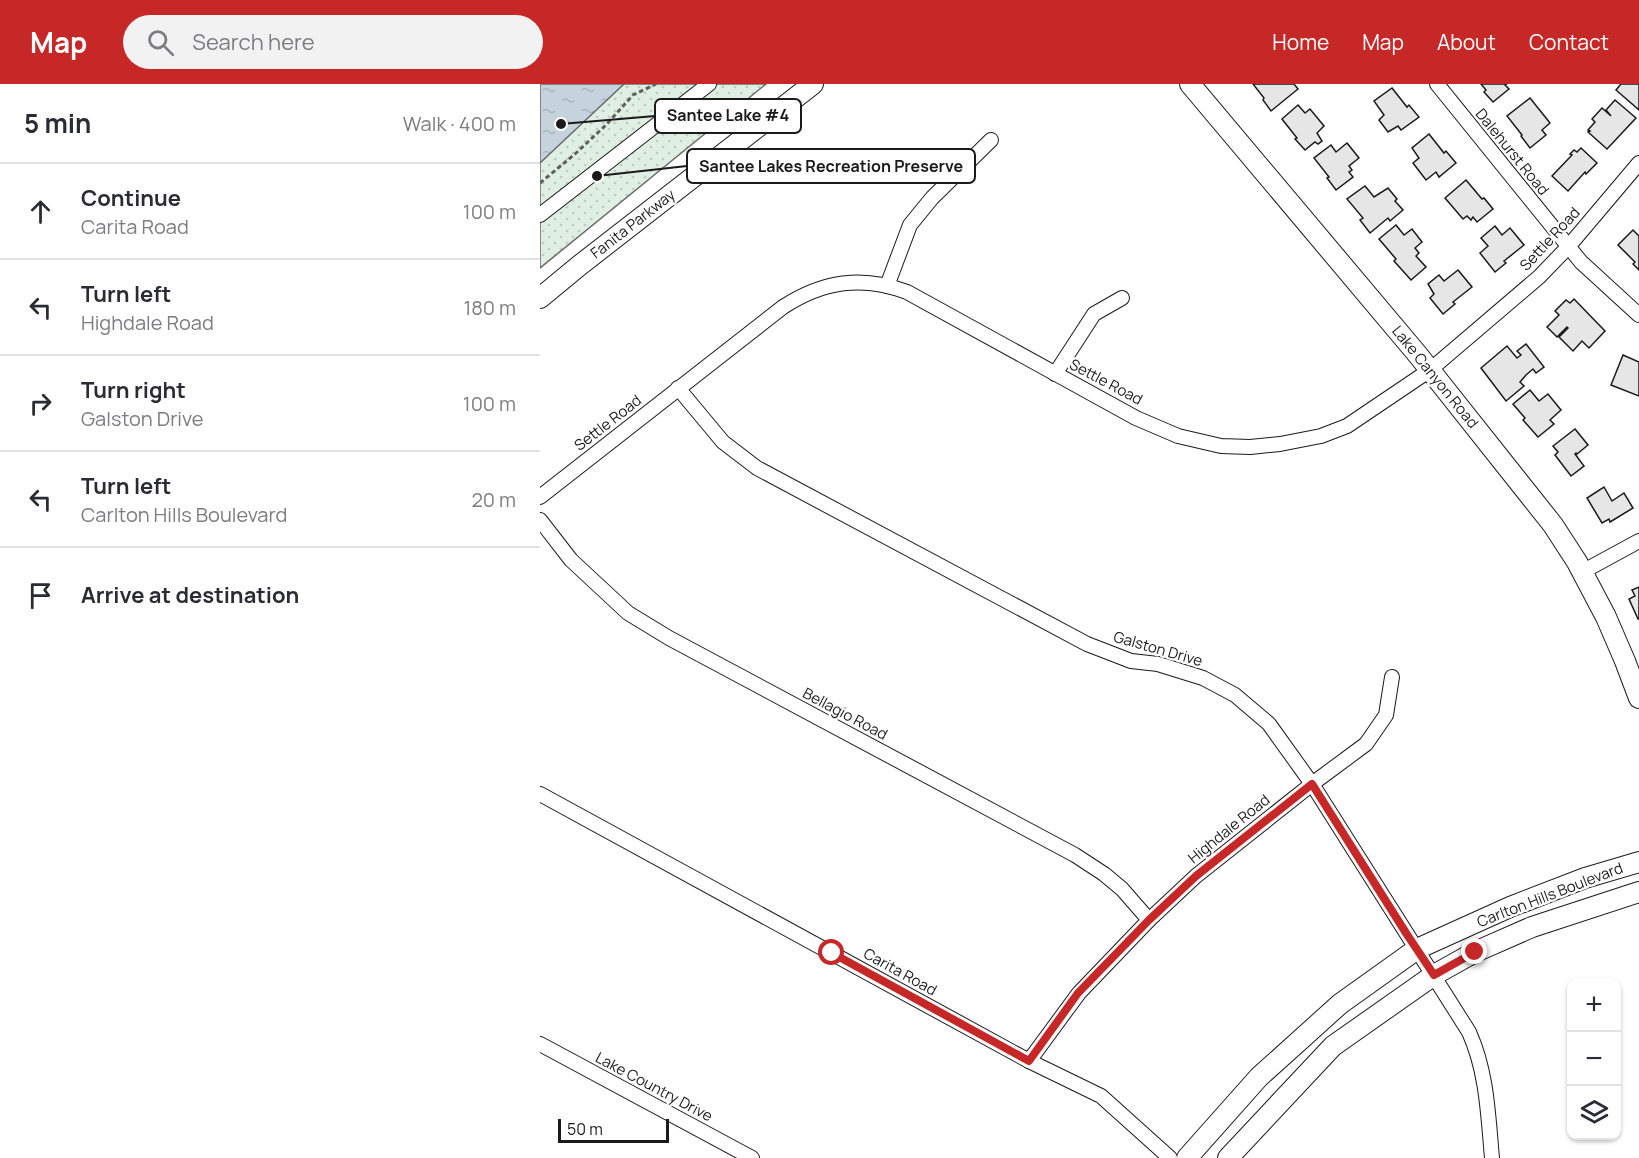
<!DOCTYPE html>
<html lang="en">
<head>
<meta charset="utf-8">
<style>
	body { margin:0; font-family:Manrope,sans-serif; background:#f2f2f3; color:#2b2b33 }
	.controls { position:absolute; right:18px; bottom:18px; display:grid; overflow:hidden; border-radius:12px; box-shadow:0 2px 4px #0004 }
	.controls button { width:54px; height:54px; display:grid; place-items:center; padding:0; border:0; border-bottom:2px solid #e1e1e2; background:#fff; color:#2b2b33; font:30px sans-serif }
	.scale { position:absolute; left:18px; bottom:15px; width:111px; box-sizing:border-box; padding-left:6px; border:3px solid #1a1a1a; border-top:0; font-size:16px; line-height:21px; white-space:nowrap; color:#1a1a1a; -webkit-text-stroke:4px #fff; paint-order:stroke }
	.stop { position:absolute; width:18px; height:18px; margin:-14px; border:4px solid #c62828; border-radius:50%; background:#fff }
	.stop.end { background:#c62828; border-color:#fff; box-shadow:0 2px 6px #0008 }
	.list { margin:0; padding:0; list-style:none }
	h2 { display:flex; justify-content:space-between; align-items:center; height:78px; margin:0; padding:0 24px; font-size:26px }
	h2 small { font-size:20px; font-weight:400; color:#7c7c81 }
	.list li { display:grid; grid-template-columns:39px 1fr auto; gap:18px; align-items:center; box-sizing:border-box; height:96px; padding:0 24px; border-top:2px solid #e1e1e2 }
	.list b { display:block; font-size:22px; white-space:nowrap }
	.list p { margin:0; font-size:20px; white-space:nowrap; color:#7c7c81 }
	.list em { font-size:20px; font-style:normal; color:#7c7c81 }
	.icon { flex:none; width:33px; height:33px; fill:none; stroke:currentColor; stroke-width:2; stroke-linecap:round; stroke-linejoin:round }
	.map { position:relative; flex:none; width:1099px; height:1074px; overflow:hidden }
	header { display:flex; align-items:center; gap:36px; box-sizing:border-box; height:84px; padding:0 30px; background:#c62828; color:#fff }
	header strong { font-size:28px }
	nav { display:flex; gap:33px; margin-inline-start:auto; font-size:21px }
	.search { width:420px; height:54px; background:#f2f2f3; display:flex; align-items:center; gap:15px; box-sizing:border-box; padding:0 21px; border-radius:33px; color:#7c7c81; font-size:22px }
	main { display:flex }
	aside { flex:1; background:#fff }
	.map>svg:first-child { display:block }
	.grass { fill:url(#grass-dots); stroke:#6a6a6a; stroke-width:1.5 }
	.water { fill:url(#water-ripples); stroke:#6a6a6a; stroke-width:1.5 }
	.building { fill:#e6e6e6; stroke:#1a1a1a; stroke-width:1.5 }
	.lines { fill:none; stroke-linecap:round; stroke-linejoin:round }
	.street-casing { stroke:#1a1a1a; stroke-width:16 }
	.secondary-casing { stroke:#1a1a1a; stroke-width:22 }
	.path { stroke:#5f5f5f; stroke-width:3; stroke-dasharray:4.5 3; stroke-linecap:butt }
	.street { stroke:#fff; stroke-width:14 }
	.secondary { stroke:#fff; stroke-width:20 }
	.route { stroke:#c62828; stroke-width:8 }
	.labels { text-anchor:middle; stroke-width:4.5; stroke-linejoin:round; paint-order:stroke }
	.street-label { font-size:15px; fill:#1a1a1a; stroke:#fff }
	.leader { fill:none; stroke:#1a1a1a; stroke-width:2 }
	.callout-dot { fill:#1a1a1a; stroke:#fff; stroke-width:2 }
	.callout { fill:#fff; stroke:#1a1a1a; stroke-width:2 }
	.callout-label { font-size:16px; text-anchor:middle; font-weight:bold; fill:#1a1a1a }
</style>
</head>
<body>
<header>
<strong>Map</strong>
<div class="search"><svg class="icon" aria-label="search" viewBox="0 0 24 24"><circle cx="10" cy="10" r="6"/><path d="M15 15l6 6"/></svg>Search here</div>
<nav><a>Home</a><a>Map</a><a>About</a><a>Contact</a></nav>
</header>
<main>
<aside>
<h2>5 min<small>Walk · 400 m</small></h2>
<ul class="list">
<li><svg class="icon" aria-label="ahead" viewBox="0 0 24 24"><path d="M12 20V5M6 11l6-6 6 6"/></svg><div><b>Continue</b><p>Carita Road</p></div><em>100 m</em></li>
<li><svg class="icon" aria-label="left" viewBox="0 0 24 24"><path d="M17 20v-9H6M10 6l-5 5 5 5"/></svg><div><b>Turn left</b><p>Highdale Road</p></div><em>180 m</em></li>
<li><svg class="icon" aria-label="right" viewBox="0 0 24 24"><path d="M7 20v-9h11M14 6l5 5-5 5"/></svg><div><b>Turn right</b><p>Galston Drive</p></div><em>100 m</em></li>
<li><svg class="icon" aria-label="left" viewBox="0 0 24 24"><path d="M17 20v-9H6M10 6l-5 5 5 5"/></svg><div><b>Turn left</b><p>Carlton Hills Boulevard</p></div><em>20 m</em></li>
<li><svg class="icon" aria-label="arrive" viewBox="0 0 24 24"><path d="M6 21V4h12l-3 4 3 4H6"/></svg><div><b>Arrive at destination</b></div></li>
</ul>
</aside>
<div class="map">
<svg width="1099" height="1074" viewBox="0 0 1099 1074">
	<defs>
		<pattern id="grass-dots" width="8" height="8" patternUnits="userSpaceOnUse" patternTransform="scale(1.5)"><rect width="8" height="8" fill="#e0efe3"/><path d="M2 2h.1M6 6h.1" fill="none" stroke="#c0ccc2" stroke-width="1.8" stroke-linecap="round"/></pattern>
		<pattern id="water-ripples" width="26" height="14" patternUnits="userSpaceOnUse" patternTransform="scale(1.5)"><rect width="26" height="14" fill="#c6d2dc"/><path d="M2 4q2-2 4 0t4 0M15 11q2-2 4 0t4 0" fill="none" stroke="#aab4bc"/></pattern>
	</defs>
	<rect width="100%" height="100%" fill="#fff"/>
	<path class="grass" d="M 0,0 L 226,0 L 0,184 Z"/>
	<path class="water" d="M 0,0 L 84,0 L 0,79 Z"/>
	<g class="building">
		<path d="M 713,0 L 754,0 L 758,5 L 731,27 L 723,16 L 724,14 Z"/>
		<path d="M 941,0 L 967,0 L 965,1 L 969,5 L 953,18 L 944,8 L 946,6 Z"/>
		<path d="M 1081,0 L 1099,0 L 1099,26 L 1076,6 Z"/>
		<path d="M 852,4 L 867,23 L 869,21 L 879,33 L 861,46 L 858,42 L 848,48 L 839,36 L 844,31 L 834,17 Z"/>
		<path d="M 990,14 L 1010,39 L 1002,46 L 1006,51 L 990,64 L 981,52 L 982,51 L 967,32 Z"/>
		<path d="M 1075,16 L 1096,34 L 1067,65 L 1048,48 L 1050,47 L 1048,46 L 1055,38 L 1052,35 L 1062,24 L 1071,32 L 1066,26 Z"/>
		<path d="M 758,21 L 765,29 L 770,25 L 784,42 L 777,49 L 782,57 L 778,60 L 775,58 L 765,66 L 755,55 L 757,54 L 742,35 Z"/>
		<path d="M 889,50 L 904,69 L 906,67 L 916,79 L 899,93 L 896,88 L 886,96 L 873,79 L 879,74 L 872,64 Z"/>
		<path d="M 807,59 L 819,74 L 809,82 L 812,86 L 809,88 L 813,93 L 796,106 L 787,94 L 789,93 L 774,74 L 791,61 L 796,68 Z"/>
		<path d="M 1041,64 L 1057,79 L 1046,90 L 1045,88 L 1028,107 L 1012,92 L 1032,71 L 1030,70 L 1034,66 L 1037,68 Z"/>
		<path d="M 926,96 L 942,115 L 944,114 L 953,125 L 937,138 L 933,133 L 931,136 L 927,132 L 923,135 L 905,114 Z"/>
		<path d="M 825,102 L 834,113 L 848,104 L 857,115 L 855,117 L 863,126 L 850,137 L 848,134 L 830,149 L 820,136 L 823,134 L 807,115 Z"/>
		<path d="M 856,141 L 864,151 L 872,145 L 882,158 L 875,164 L 879,169 L 876,172 L 886,183 L 871,196 L 854,177 L 856,175 L 839,155 Z"/>
		<path d="M 955,142 L 962,151 L 970,144 L 984,161 L 964,177 L 966,179 L 955,188 L 940,169 L 948,162 L 941,154 Z"/>
		<path d="M 1093,146 L 1099,152 L 1099,186 L 1093,180 L 1095,178 L 1078,161 Z"/>
		<path d="M 918,186 L 932,203 L 913,218 L 915,220 L 903,230 L 890,214 L 894,210 L 888,200 L 899,191 L 904,197 Z"/>
		<path d="M 1034,215 L 1065,247 L 1049,264 L 1042,257 L 1033,267 L 1019,253 L 1028,244 L 1027,243 L 1017,253 L 1007,243 L 1019,231 L 1015,227 L 1026,216 L 1030,219 Z"/>
		<path d="M 986,260 L 1004,283 L 996,289 L 993,285 L 986,291 L 980,298 L 984,302 L 966,317 L 941,284 L 967,262 L 977,274 L 981,271 L 977,267 Z"/>
		<path d="M 1083,271 L 1099,278 L 1099,312 L 1071,301 Z"/>
		<path d="M 990,306 L 999,317 L 1008,310 L 1021,326 L 1010,336 L 1014,340 L 998,353 L 983,336 L 985,334 L 973,320 Z"/>
		<path d="M 1035,345 L 1048,361 L 1037,370 L 1036,369 L 1035,370 L 1044,382 L 1031,392 L 1015,371 L 1018,368 L 1013,362 Z"/>
		<path d="M 1064,403 L 1072,417 L 1084,409 L 1093,424 L 1070,438 L 1069,435 L 1062,439 L 1047,414 Z"/>
		<path d="M 1099,503 L 1099,535 L 1098,535 L 1089,515 L 1095,512 L 1092,506 Z"/>
	</g>
	<g class="lines">
		<defs>
			<g id="street">
				<path d="M 897,0 L 1041,178 L 1099,231"/>
				<path d="M 0,131 L 169,0"/>
				<path d="M 347,202 L 370,141 L 392,114 L 451,56"/>
				<path d="M 515,290 L 554,230 L 582,214"/>
				<path d="M 138,304 L 183,358 L 217,384 L 547,560 L 591,577 L 618,580 L 663,594 L 695,611 L 729,640 L 772,700 L 929,948 C 947,988 948,1030 952,1074"/>
				<path d="M 0,413 L 243,223 C 283,197 322,191 367,208 L 596,334 L 638,352 L 681,362 L 710,363 L 740,360 L 781,352 L 807,342 L 890,286 L 999,193 L 1028,163 L 1099,79"/>
				<path d="M 0,436 L 31,476 L 88,529 L 129,554 L 535,771 L 564,790 L 582,805 L 609,836"/>
				<path d="M 1042,488 L 1099,457"/>
				<path d="M 0,710 L 489,977 L 561,1012 L 630,1074"/>
				<path d="M 0,960 L 212,1074"/>
				<path d="M 489,977 L 539,909 L 609,836 L 656,792 L 772,700 L 826,660 L 846,631 L 852,593"/>
			</g>
			<g id="secondary">
				<path d="M 650,0 L 878,271 L 1013,441 L 1037,478 L 1066,533 L 1085,577 L 1099,614"/>
				<path d="M 0,214 L 40,181 L 273,0"/>
				<path d="M 647,1074 L 719,993 L 759,957 L 800,920 L 877,865 L 970,823 L 1045,794 L 1099,778"/>
				<path d="M 688,1074 L 793,962 L 894,891 L 935,868 L 992,843 L 1099,808"/>
			</g>
		</defs>
		<use href="#street" class="street-casing"/>
		<use href="#secondary" class="secondary-casing"/>
		<path class="path" d="M 0,99 L 35,70 L 66,41 L 93,11 L 116,0"/>
		<use href="#street" class="street"/>
		<use href="#secondary" class="secondary"/>
	</g>
	<g class="lines">
		<path class="route" d="M 292,869 L 489,977 L 538,909 L 609,836 L 656,792 L 772,700 L 866,849 L 894,891 L 935,868"/>
	</g>
	<g class="labels">
		<g class="street-label">
			<text transform="translate(972 68) rotate(51)" y="5">Dalehurst Road</text>
			<text transform="translate(93 140) rotate(-38)" y="5">Fanita Parkway</text>
			<text transform="translate(1010 155) rotate(-47)" y="5">Settle Road</text>
			<text transform="translate(895 293) rotate(51)" y="5">Lake Canyon Road</text>
			<text transform="translate(566 298) rotate(28)" y="5">Settle Road</text>
			<text transform="translate(68 339) rotate(-38)" y="5">Settle Road</text>
			<text transform="translate(618 565) rotate(16)" y="5">Galston Drive</text>
			<text transform="translate(305 630) rotate(28)" y="5">Bellagio Road</text>
			<text transform="translate(689 745) rotate(-39)" y="5">Highdale Road</text>
			<text transform="translate(1010 811) rotate(-21)" y="5">Carlton Hills Boulevard</text>
			<text transform="translate(360 888) rotate(29)" y="5">Carita Road</text>
			<text transform="translate(114 1003) rotate(28)" y="5">Lake Country Drive</text>
		</g>
	</g>
	<path class="leader" d="M21 40L115 32M57 92L147 82"/>
	<g class="callout-dot">
		<circle cx="21" cy="40" r="6"/>
		<circle cx="57" cy="92" r="6"/>
	</g>
	<g class="callout">
		<rect x="115" y="15" width="146" height="34" rx="6"/>
		<rect x="147" y="65" width="288" height="34" rx="6"/>
	</g>
	<g class="callout-label">
		<text x="188" y="37">Santee Lake #4</text>
		<text x="291" y="88">Santee Lakes Recreation Preserve</text>
	</g>
</svg>
<div class="controls">
<button>+</button>
<button>−</button>
<button><svg class="icon" aria-label="layers" viewBox="0 0 24 24"><path d="M12 4l9 5-9 5-9-5zM3 14l9 5 9-5"/></svg></button>
</div>
<div class="scale">50 m</div>
<div class="stop" style="left:292px;top:869px"></div>
<div class="stop end" style="left:935px;top:868px"></div>
</div>
</main>
</body>
</html>
